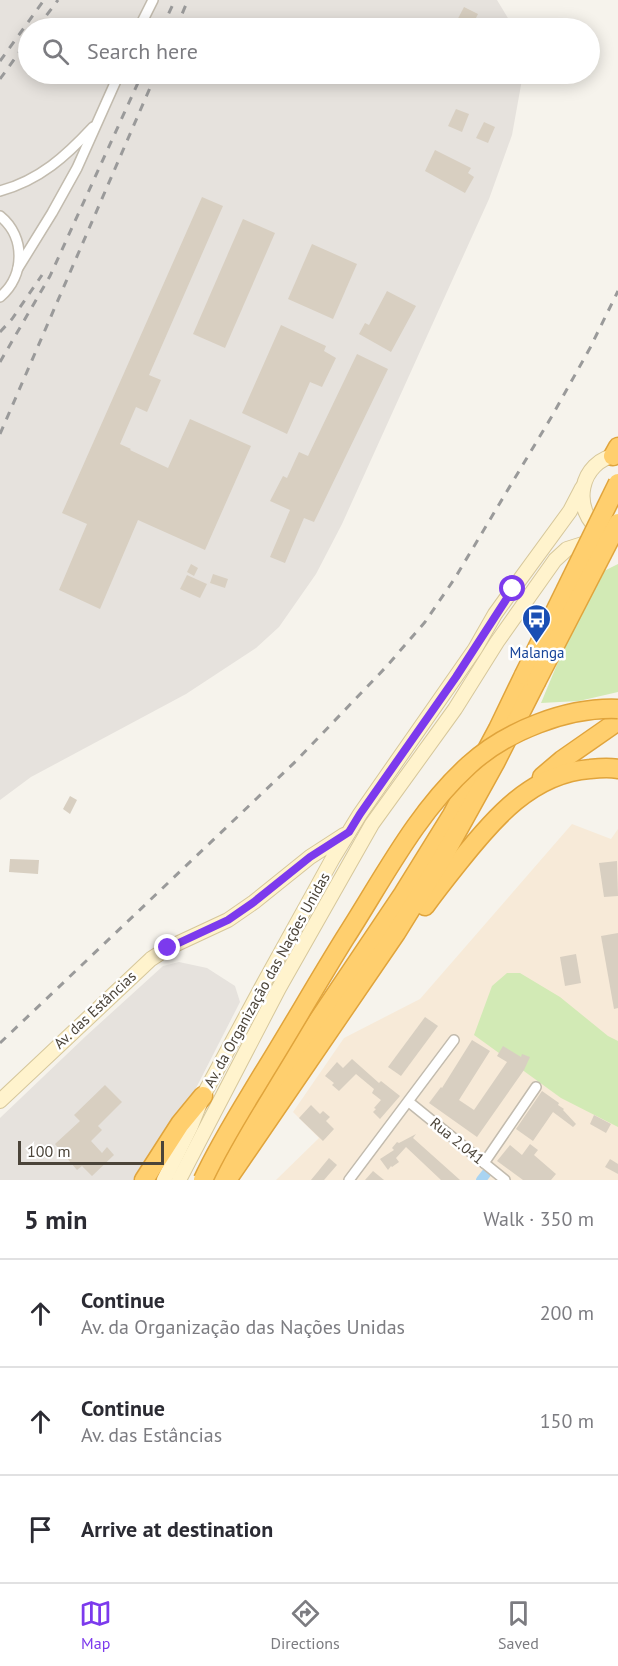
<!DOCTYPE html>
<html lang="en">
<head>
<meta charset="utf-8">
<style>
	body { margin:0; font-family:"PT Sans",sans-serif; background:#f7f7f7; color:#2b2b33 }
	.scale { position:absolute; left:18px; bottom:15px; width:146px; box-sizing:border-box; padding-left:6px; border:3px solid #4b4439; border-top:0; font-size:16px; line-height:21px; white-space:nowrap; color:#4b4439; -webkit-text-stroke:4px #fff; paint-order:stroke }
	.stop { position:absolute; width:18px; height:18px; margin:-14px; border:4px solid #7c3aed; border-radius:50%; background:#fff }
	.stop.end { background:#7c3aed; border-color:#fff; box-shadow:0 2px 6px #0008 }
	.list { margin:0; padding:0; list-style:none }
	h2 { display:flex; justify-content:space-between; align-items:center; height:78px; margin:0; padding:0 24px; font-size:26px }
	h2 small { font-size:20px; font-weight:400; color:#7c7c81 }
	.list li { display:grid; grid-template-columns:39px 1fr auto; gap:18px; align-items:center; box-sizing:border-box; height:108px; padding:0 24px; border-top:2px solid #e1e1e2 }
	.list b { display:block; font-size:22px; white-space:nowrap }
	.list p { margin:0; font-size:20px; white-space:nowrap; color:#7c7c81 }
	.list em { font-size:20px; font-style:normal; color:#7c7c81 }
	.icon { flex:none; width:33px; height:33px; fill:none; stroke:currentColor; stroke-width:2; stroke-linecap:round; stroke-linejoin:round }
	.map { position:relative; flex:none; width:618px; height:1180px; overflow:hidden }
	.search { position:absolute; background:#fff; box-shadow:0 3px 15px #0003; left:18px; right:18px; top:18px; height:66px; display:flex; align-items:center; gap:15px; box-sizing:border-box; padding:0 21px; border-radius:33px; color:#7c7c81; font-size:22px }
	.sheet { height:402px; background:#fff }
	nav { display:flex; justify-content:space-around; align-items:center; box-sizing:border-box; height:84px; border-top:2px solid #e1e1e2; background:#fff; font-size:16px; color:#7c7c81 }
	nav a { display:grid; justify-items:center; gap:3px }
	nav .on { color:#7c3aed }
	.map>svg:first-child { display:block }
	.commercial { fill:#f7ead8 }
	.industrial { fill:#e6e2dd }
	.green { fill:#d2eab5 }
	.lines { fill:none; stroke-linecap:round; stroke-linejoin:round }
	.canal { stroke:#a9d4f2; stroke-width:10 }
	.building { fill:#d8cfc1 }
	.street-casing { stroke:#c2bbae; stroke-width:12 }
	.secondary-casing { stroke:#d6c79b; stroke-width:16 }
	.highway-casing { stroke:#e0a43c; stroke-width:21 }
	.street { stroke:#fff; stroke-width:9 }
	.secondary { stroke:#fff3cd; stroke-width:14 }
	.highway { stroke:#ffcf6e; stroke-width:18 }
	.rail { stroke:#9a9a9a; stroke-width:3; stroke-dasharray:8 8; stroke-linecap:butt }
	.highway-bridge-casing { stroke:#e0a43c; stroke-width:21; stroke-linecap:butt }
	.highway-bridge { stroke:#ffcf6e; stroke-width:18 }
	.route { stroke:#7c3aed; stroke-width:8 }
	.labels { text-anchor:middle; stroke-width:5; stroke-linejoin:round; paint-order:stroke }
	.transit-label { font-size:15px; fill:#164399; stroke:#fff }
	.street-label { font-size:15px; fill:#4b4439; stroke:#fff }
</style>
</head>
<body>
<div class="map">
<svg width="618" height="1180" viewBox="0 0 618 1180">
	<rect width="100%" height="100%" fill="#f6f3ec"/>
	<path class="commercial" d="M 572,824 L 611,839 L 618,829 L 618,1180 L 276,1180 L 319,1138 L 293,1112 L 344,1038 L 420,999 Z"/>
	<g class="industrial">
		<path d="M 0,0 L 497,0 L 514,28 L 28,28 L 28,74 L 523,74 L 512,135 L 489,199 L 342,524 L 316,574 L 279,627 L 256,648 L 186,694 L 31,777 L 0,800 Z"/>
		<path d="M 179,962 L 207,968 L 235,986 L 240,1002 L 149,1180 L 0,1180 L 0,1118 L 86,1036 L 163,966 Z"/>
	</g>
	<g class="green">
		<path d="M 618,564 L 618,692 L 579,701 L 541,703 L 585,597 L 604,571 Z"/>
		<path d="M 507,973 L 520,973 L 560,997 L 608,1036 L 618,1041 L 618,1127 L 561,1098 L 474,1035 L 492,986 Z"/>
	</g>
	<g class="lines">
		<path class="canal" d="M 481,1180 L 489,1170"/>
	</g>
	<g class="building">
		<path d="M 464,7 L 478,14 L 471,28 L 453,28 Z"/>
		<path d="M 456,109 L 469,114 L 462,132 L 448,126 Z"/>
		<path d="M 484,122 L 495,127 L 488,143 L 476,138 Z"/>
		<path d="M 435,150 L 471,168 L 468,173 L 474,177 L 465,193 L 425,171 Z"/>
		<path d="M 202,197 L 223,206 L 149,375 L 161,380 L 147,412 L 136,407 L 120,444 L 131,449 L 130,450 L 168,468 L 190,419 L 251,446 L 205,550 L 138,520 L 100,609 L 59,590 L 87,524 L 62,513 Z"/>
		<path d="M 243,219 L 275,233 L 225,348 L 193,334 Z"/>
		<path d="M 312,244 L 357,264 L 333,319 L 288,299 Z"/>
		<path d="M 387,291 L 416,306 L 391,352 L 359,334 L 365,323 L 369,325 Z"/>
		<path d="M 281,325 L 326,346 L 324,351 L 336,358 L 322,387 L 310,382 L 287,434 L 242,413 Z"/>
		<path d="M 357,354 L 388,369 L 314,522 L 304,518 L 285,563 L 270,557 L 290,510 L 270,501 L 283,476 L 287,478 L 299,452 L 308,456 Z"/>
		<path d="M 191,564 L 198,568 L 194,576 L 187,572 Z"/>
		<path d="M 213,574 L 228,579 L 225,588 L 210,583 Z"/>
		<path d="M 187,575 L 207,584 L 200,598 L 180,589 Z"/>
		<path d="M 70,796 L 77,800 L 70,814 L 63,809 Z"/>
		<path d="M 10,859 L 39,860 L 38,874 L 9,872 Z"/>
		<path d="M 617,861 L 618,896 L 604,897 L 599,863 Z"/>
		<path d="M 618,933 L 618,1008 L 614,1009 L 601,936 Z"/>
		<path d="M 576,954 L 581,983 L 565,986 L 560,957 Z"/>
		<path d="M 425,1017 L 438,1026 L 401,1076 L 388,1067 Z"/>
		<path d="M 472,1040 L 490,1051 L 459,1100 L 474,1110 L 507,1062 L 497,1056 L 503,1046 L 521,1057 L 522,1054 L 530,1057 L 524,1070 L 477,1137 L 429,1103 L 441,1087 L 442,1088 Z"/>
		<path d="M 352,1059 L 379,1083 L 381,1081 L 400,1096 L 380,1119 L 373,1112 L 376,1109 L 374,1108 L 381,1100 L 372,1093 L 374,1089 L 356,1074 L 339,1091 L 332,1085 L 334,1083 L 325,1076 L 337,1062 L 343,1068 Z"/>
		<path d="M 105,1085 L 122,1102 L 98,1126 L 102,1130 L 91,1141 L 102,1153 L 107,1147 L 114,1155 L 92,1176 L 82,1166 L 77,1170 L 55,1144 L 80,1121 L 74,1115 Z"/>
		<path d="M 542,1091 L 559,1103 L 558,1105 L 564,1109 L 563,1110 L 576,1124 L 573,1127 L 553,1112 L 533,1141 L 516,1129 Z"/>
		<path d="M 311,1105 L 320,1114 L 323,1111 L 330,1117 L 326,1121 L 334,1129 L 323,1141 L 299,1118 Z"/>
		<path d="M 594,1115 L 611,1124 L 606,1133 L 590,1124 Z"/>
		<path d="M 416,1134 L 413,1138 L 460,1180 L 441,1180 L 406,1147 L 396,1158 L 399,1162 L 392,1167 L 391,1166 L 388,1170 L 380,1159 L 394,1150 L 392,1148 L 397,1142 L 399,1143 Z"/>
		<path d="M 530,1144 L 538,1150 L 534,1155 L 556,1174 L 551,1180 L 523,1180 L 497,1161 L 510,1145 L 522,1155 Z"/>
		<path d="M 329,1158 L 337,1165 L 324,1180 L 311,1180 Z"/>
		<path d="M 610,1159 L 618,1164 L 618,1174 L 605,1167 Z"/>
		<path d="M 373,1171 L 384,1180 L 365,1180 Z"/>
	</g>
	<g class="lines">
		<defs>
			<g id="street">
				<path d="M 139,28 L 153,0"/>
				<path d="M 0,191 C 40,180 66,156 93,127"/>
				<path d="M 0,216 C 26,237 25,276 0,297"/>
				<path d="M 18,268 L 52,213 L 77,168 L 119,74"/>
				<path d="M 409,1102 L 505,1180"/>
				<path d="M 484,1163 L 536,1087"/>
				<path d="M 349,1180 L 454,1040"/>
			</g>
			<g id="secondary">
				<path d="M 602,532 C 570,511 579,460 618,455"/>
				<path d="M 0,1101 L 151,959 L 168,948 L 228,920 L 254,902 L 310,857 L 344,835"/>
				<path d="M 164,1180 L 191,1126 L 203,1096 L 265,981 L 333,858 L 360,814 L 475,649 L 495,614 L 513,589 L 570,511 L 582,488"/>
				<path d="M 179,1180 L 279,988 L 372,824 L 455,709 L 497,642 L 555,560 L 567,549 L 592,541"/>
			</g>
			<g id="highway">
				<path d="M 613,456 L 618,447"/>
				<path d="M 542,777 L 562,760 L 618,721"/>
				<path d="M 425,906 C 436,891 447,877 459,862 C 493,819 532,773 590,769 C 599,768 609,767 618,769"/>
				<path d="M 144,1180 L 180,1124 L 203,1096"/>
				<path d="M 211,1180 L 403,894 L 452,815 L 498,729 L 524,675"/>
				<path d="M 227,1180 L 396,933 L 443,857 L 495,763 L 536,682"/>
			</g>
		</defs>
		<use href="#street" class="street-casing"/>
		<use href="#secondary" class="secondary-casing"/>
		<use href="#highway" class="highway-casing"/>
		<use href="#street" class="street"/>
		<use href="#secondary" class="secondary"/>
		<use href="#highway" class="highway"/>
		<g class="rail">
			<path d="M 37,28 L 58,0"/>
			<path d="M 162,28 L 175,0"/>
			<path d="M 176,28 L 188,0"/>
			<path d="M 0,61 L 44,0"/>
			<path d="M 0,79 L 28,40"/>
			<path d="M 0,332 L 12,319 L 42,275"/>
			<path d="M 0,362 L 50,276 L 142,74"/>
			<path d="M 0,434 L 156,74"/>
			<path d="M 0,1043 L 296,761 L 386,667 L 425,622 L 455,578 L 552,416 L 590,348 L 618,291"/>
		</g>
		<defs>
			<g id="highway-bridge">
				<path d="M 524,675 L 618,483"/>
				<path d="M 536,682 L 618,523"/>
				<path d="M 203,1180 C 220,1143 242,1109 263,1074 C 291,1029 317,983 345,938 C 383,879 416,813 469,765 C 506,731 567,707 618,709"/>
			</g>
		</defs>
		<use href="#highway-bridge" class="highway-bridge-casing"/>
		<use href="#highway-bridge" class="highway-bridge"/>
	</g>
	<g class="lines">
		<path class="route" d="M 168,948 L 228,920 L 254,902 L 310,857 L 349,832 L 360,814 L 456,677 L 513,589"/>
	</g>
	<defs>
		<symbol id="bus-pin" viewBox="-11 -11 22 30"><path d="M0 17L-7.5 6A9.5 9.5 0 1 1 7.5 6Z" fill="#1a4fb4" stroke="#fff"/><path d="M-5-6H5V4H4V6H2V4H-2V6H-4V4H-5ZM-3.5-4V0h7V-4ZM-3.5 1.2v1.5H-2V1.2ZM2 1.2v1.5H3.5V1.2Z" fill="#fff"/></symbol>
	</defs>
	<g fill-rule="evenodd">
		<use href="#bus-pin" x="520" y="602" width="33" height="45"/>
	</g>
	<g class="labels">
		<g class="transit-label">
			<text x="537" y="658">Malanga</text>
		</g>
		<g class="street-label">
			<text transform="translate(267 980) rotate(-61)" y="5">Av. da Organização das Nações Unidas</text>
			<text transform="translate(95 1010) rotate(-43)" y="5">Av. das Estâncias</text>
			<text transform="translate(457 1141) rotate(39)" y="5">Rua 2.041</text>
		</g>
	</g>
</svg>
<div class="scale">100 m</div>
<div class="stop" style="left:513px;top:589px"></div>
<div class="stop end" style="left:168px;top:948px"></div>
<div class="search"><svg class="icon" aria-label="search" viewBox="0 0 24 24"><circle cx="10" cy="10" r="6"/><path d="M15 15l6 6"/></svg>Search here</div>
</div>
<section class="sheet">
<h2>5 min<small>Walk · 350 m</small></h2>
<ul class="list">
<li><svg class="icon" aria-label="ahead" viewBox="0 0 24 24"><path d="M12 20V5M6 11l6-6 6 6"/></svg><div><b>Continue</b><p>Av. da Organização das Nações Unidas</p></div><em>200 m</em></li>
<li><svg class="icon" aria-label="ahead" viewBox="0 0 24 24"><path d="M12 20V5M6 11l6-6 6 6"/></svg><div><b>Continue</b><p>Av. das Estâncias</p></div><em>150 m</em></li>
<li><svg class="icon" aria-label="arrive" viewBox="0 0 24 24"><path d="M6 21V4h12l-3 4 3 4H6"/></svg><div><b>Arrive at destination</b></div></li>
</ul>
</section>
<nav>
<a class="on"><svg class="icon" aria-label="map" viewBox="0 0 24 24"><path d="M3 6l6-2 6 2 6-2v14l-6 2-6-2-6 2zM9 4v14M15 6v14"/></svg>Map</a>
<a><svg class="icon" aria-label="directions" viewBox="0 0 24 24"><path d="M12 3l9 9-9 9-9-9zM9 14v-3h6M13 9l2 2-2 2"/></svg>Directions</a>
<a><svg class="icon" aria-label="saved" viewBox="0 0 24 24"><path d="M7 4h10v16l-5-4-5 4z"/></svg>Saved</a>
</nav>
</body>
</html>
